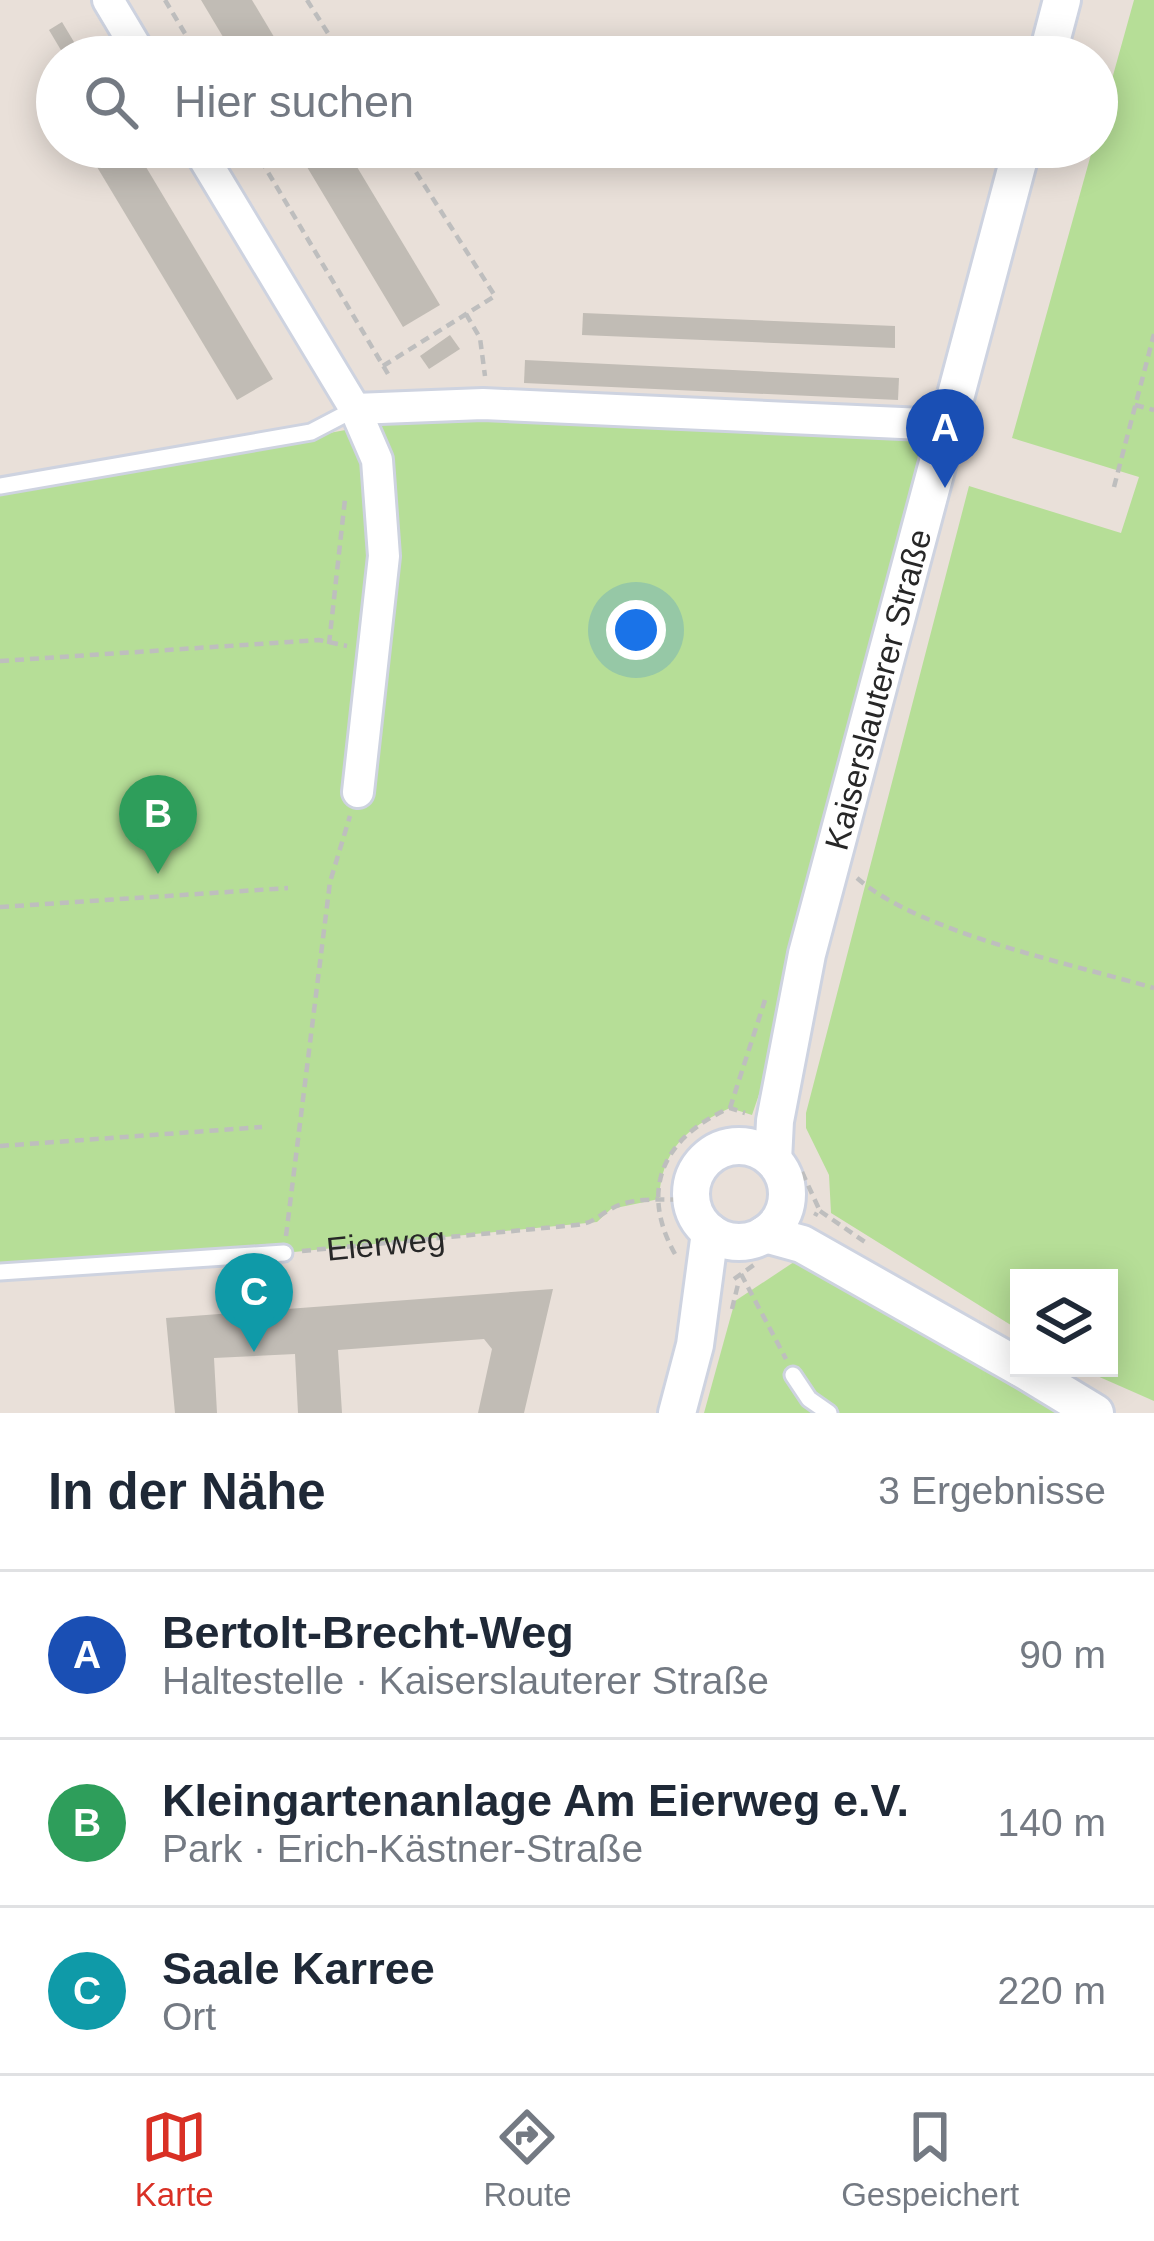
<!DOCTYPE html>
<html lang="de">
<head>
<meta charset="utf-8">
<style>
	body { margin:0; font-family:Helvetica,sans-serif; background:#f6f6f7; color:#1f2937 }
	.controls { position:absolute; right:36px; bottom:36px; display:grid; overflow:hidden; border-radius:0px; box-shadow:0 6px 30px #0003 }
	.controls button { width:108px; height:108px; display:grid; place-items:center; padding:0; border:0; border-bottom:3px solid #e0e1e3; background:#fff; color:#1f2937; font:60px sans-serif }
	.you { position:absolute; left:636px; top:630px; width:42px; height:42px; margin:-30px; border:9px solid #fff; border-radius:50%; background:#1a73e8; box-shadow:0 0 0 18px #1a73e833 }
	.badge { display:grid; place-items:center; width:78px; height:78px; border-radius:50%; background:#d93025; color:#fff; font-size:39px; font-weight:700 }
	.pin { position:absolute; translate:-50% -99px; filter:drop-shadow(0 3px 6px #0008) }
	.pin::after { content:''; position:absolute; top:63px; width:42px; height:36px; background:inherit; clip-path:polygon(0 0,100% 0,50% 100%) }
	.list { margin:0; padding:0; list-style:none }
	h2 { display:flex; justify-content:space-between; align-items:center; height:156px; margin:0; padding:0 48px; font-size:51px }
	h2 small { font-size:39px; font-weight:400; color:#747a83 }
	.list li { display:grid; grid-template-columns:78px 1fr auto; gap:36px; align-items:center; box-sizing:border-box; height:168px; padding:0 48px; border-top:3px solid #e0e1e3 }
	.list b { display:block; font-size:45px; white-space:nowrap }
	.list p { margin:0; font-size:39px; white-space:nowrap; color:#747a83 }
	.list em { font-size:39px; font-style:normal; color:#747a83 }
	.icon { flex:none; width:66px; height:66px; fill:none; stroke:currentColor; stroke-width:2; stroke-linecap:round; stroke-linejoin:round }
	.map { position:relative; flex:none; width:1154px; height:1413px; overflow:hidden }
	.search { position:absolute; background:#fff; box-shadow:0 6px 30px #0003; left:36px; right:36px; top:36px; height:132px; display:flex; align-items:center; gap:30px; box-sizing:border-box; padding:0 42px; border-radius:66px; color:#747a83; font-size:45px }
	.sheet { height:660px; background:#fff }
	nav { display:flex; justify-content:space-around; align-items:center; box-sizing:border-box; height:168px; border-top:3px solid #e0e1e3; background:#fff; font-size:33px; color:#747a83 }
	nav a { display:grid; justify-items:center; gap:6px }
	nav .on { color:#d93025 }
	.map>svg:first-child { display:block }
	.green { fill:#b6de97 }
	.building { fill:#c1bcb5 }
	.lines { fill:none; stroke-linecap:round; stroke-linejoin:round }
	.service-casing { stroke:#ced3e0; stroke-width:21 }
	.minor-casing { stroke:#ced3e0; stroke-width:36 }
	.tertiary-casing { stroke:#ced3e0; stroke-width:42 }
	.path { stroke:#bebebe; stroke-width:4.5; stroke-dasharray:9 6; stroke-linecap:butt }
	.service { stroke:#fff; stroke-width:15 }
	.minor { stroke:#fff; stroke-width:30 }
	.tertiary { stroke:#fff; stroke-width:36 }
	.labels { text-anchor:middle; stroke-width:9; stroke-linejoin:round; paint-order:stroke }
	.street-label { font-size:33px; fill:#272727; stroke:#fff }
</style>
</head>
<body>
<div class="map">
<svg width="1154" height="1413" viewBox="0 0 1154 1413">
	<rect width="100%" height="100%" fill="#e9e0d9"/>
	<g class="green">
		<path d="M 1134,0 L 1154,0 L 1154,1401 L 1079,1368 L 1109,1368 L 1109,1278 L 1019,1278 L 1019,1330 L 831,1213 L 829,1175 L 806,1128 L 806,1113 L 969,486 L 1121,533 L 1139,477 L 1012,438 Z"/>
		<path d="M 483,404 L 946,425 L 807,954 L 752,1115 L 730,1108 C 685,1128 662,1150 659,1199 L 611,1209 L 597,1222 L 284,1253 L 0,1268 L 0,495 Z"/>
		<path d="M 797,1260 L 845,1282 L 1061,1413 L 704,1413 L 735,1301 Z"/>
	</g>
	<g class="building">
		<path d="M 201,0 L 252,0 L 286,57 L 235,57 Z"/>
		<path d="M 62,22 L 80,52 L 72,57 L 65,57 L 49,30 Z"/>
		<path d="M 85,147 L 134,147 L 273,379 L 237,400 Z"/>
		<path d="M 295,147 L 345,147 L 440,305 L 403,327 Z"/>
		<path d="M 583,313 L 895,326 L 895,348 L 582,335 Z"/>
		<path d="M 450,335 L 460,349 L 429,369 L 420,356 Z"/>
		<path d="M 525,360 L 899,378 L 898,400 L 524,383 Z"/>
		<path d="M 553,1289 L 524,1413 L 478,1413 L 492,1349 L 484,1339 L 338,1350 L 342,1413 L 298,1413 L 295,1354 L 214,1358 L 217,1413 L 175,1413 L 166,1318 Z"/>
	</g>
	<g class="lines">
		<defs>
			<g id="service">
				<path d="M 0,486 L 311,432 L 355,409"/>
				<path d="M 0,1272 L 284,1253"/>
				<path d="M 793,1375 L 809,1399 L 829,1413"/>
			</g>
			<g id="minor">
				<path d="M 108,0 L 142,57"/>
				<path d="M 197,147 L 355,409 L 377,460 L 384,556 L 358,792"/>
				<path d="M 355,409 L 483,404 L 946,425"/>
			</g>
			<g id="tertiary">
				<path d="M 1047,57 L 1062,0"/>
				<circle cx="739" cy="1194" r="48"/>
				<path id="s2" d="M 773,1160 L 775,1121 L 807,954 L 1022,147"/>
				<path d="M 765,1234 L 802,1244 L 1019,1367"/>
				<path d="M 1021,1368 L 1095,1413"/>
				<path d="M 677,1413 L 695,1345 L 710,1232"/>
			</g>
		</defs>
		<use href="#service" class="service-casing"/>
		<use href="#minor" class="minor-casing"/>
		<use href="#tertiary" class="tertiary-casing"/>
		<g class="path">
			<path d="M 165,0 L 199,57"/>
			<path d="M 307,0 L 343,57"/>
			<path d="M 253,147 L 391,379"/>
			<path d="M 466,314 L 480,338 L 485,376"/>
			<path d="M 383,366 L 495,296 L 400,147"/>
			<path d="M 1135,405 L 1154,410"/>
			<path d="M 1114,487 L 1154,334"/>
			<path d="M 329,644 L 345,499"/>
			<path d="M 0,661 L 319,640 L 347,646"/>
			<path d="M 857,878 C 920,933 1072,964 1154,988"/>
			<path d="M 0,907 L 288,888"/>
			<path d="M 730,1108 L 765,1000"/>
			<path d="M 0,1146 L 262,1127"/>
			<path d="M 802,1172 L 819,1209 L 815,1216"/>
			<path d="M 820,1211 L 865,1242"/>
			<path d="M 286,1236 L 330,882 L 350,816"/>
			<path id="s1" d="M 302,1251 L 576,1225 C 594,1223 596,1217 611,1209 C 632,1196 667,1200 691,1200"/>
			<path d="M 675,1254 C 638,1188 665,1136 730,1108 L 745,1113"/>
			<path d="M 741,1274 L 786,1359"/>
			<path d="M 734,1279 L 758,1262"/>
			<path d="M 732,1309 L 739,1280"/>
		</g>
		<use href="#service" class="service"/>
		<use href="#minor" class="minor"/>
		<use href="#tertiary" class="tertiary"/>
	</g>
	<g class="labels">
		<g class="street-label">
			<text dy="12" stroke="none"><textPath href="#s2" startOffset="483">Kaiserslauterer Straße</textPath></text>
			<text dy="12" stroke="none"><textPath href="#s1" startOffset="84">Eierweg</textPath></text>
		</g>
	</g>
</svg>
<div class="controls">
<button><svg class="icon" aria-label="layers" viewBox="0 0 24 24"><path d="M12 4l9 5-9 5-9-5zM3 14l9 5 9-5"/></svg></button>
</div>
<div class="you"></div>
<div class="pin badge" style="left:945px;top:488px;background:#1a4fb4">A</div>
<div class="pin badge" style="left:158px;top:874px;background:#2e9e5b">B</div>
<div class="pin badge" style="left:254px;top:1352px;background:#0f9aa8">C</div>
<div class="search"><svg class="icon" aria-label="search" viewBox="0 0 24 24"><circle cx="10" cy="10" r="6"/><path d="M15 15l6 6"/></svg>Hier suchen</div>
</div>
<section class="sheet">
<h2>In der Nähe<small>3 Ergebnisse</small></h2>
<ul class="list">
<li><span class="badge" style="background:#1a4fb4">A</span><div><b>Bertolt-Brecht-Weg</b><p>Haltestelle · Kaiserslauterer Straße</p></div><em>90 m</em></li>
<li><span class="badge" style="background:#2e9e5b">B</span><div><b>Kleingartenanlage Am Eierweg e.V.</b><p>Park · Erich-Kästner-Straße</p></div><em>140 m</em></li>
<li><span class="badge" style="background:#0f9aa8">C</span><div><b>Saale Karree</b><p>Ort</p></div><em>220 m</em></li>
</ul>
</section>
<nav>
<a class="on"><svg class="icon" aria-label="map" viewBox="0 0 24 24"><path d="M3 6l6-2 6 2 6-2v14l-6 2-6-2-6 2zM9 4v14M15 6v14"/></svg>Karte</a>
<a><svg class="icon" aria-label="directions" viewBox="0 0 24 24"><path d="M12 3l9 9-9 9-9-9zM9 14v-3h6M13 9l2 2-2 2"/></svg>Route</a>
<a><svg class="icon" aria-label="saved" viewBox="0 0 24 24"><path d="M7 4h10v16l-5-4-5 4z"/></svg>Gespeichert</a>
</nav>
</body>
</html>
